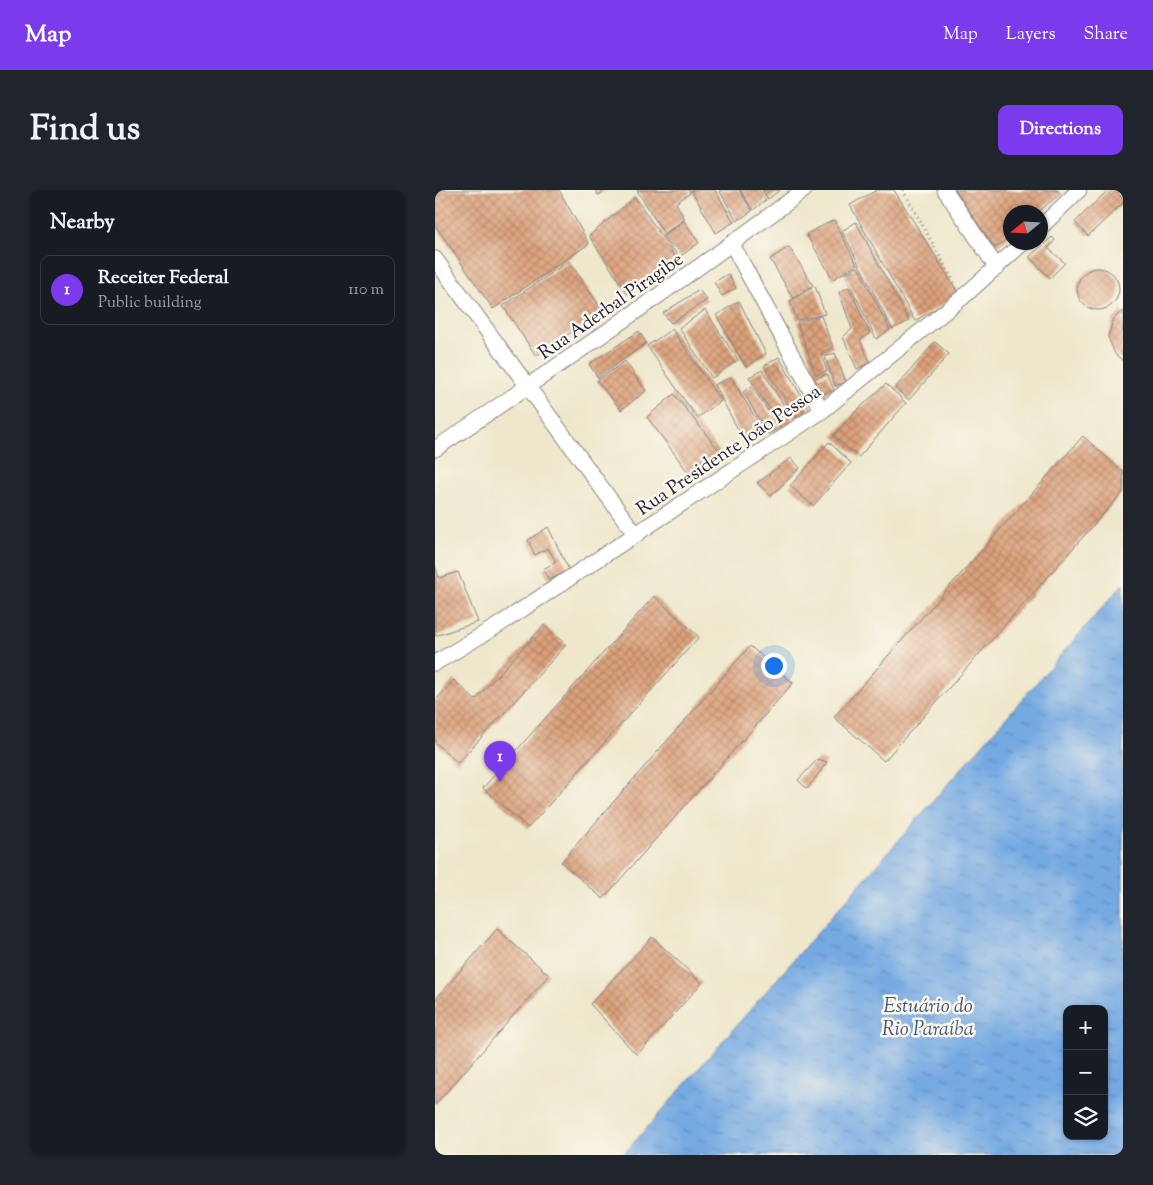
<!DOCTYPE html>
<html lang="en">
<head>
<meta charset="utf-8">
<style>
	body { margin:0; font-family:"Sorts Mill Goudy",serif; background:#20242c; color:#f1f3f6 }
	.controls { position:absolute; right:15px; bottom:15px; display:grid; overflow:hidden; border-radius:10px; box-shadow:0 1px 4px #0004 }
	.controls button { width:45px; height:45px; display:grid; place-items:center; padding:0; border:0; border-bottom:1px solid #363941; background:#171b24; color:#f1f3f6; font:25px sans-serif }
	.compass { position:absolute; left:568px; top:15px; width:45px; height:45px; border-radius:50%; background:#171b24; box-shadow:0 1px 4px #0004; rotate:252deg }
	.you { position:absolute; left:338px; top:475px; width:18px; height:18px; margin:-12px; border:4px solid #fff; border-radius:50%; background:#1a73e8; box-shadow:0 0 0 8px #1a73e833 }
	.badge { display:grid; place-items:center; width:32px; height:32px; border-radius:50%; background:#7c3aed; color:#fff; font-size:16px; font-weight:700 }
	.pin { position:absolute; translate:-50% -41px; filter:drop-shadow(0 1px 2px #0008) }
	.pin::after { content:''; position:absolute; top:26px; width:18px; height:15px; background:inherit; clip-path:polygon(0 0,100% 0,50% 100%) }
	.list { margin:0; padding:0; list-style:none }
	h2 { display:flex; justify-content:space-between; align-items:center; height:65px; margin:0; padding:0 20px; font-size:21px }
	h2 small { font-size:16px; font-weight:400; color:#9ea1a6 }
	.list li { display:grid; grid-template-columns:32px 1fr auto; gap:15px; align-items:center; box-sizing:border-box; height:70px; margin:0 10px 10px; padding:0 10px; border:1px solid #363941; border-radius:10px }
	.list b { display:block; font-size:19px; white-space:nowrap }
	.list p { margin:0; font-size:16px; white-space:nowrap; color:#9ea1a6 }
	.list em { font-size:16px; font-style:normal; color:#9ea1a6 }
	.icon { flex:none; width:28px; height:28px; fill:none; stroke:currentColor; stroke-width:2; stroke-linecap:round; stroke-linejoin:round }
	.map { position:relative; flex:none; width:688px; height:965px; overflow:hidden; border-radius:10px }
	header { display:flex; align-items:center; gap:30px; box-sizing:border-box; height:70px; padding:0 25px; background:#7c3aed; color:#fff }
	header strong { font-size:24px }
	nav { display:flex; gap:28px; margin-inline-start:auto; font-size:18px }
	.intro { display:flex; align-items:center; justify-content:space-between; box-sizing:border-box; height:120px; padding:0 30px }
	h1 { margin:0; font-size:35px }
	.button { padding:12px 22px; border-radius:10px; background:#7c3aed; color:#fff; font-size:18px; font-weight:700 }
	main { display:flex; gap:30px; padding:0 30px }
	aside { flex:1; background:#171b24; border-radius:10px; box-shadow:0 1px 4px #0004 }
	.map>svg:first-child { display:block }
	.water { fill:url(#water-ripples); stroke:#4b668e; fill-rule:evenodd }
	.building { fill:url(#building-cross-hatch) }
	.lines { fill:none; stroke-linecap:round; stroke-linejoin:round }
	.minor-casing { stroke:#888483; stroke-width:17 }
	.path { stroke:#888483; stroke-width:3; stroke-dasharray:1 4; stroke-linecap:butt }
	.minor { stroke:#fff; stroke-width:15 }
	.labels { text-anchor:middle; stroke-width:5; stroke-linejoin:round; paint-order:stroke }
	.street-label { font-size:19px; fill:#22223b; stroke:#fbf7ec }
	.water-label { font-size:20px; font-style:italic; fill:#43587e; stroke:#fbf7ec }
</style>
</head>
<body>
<header>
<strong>Map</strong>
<nav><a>Map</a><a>Layers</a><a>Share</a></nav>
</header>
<div class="intro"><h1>Find us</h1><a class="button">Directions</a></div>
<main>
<aside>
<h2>Nearby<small></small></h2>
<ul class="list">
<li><span class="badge">1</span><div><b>Receiter Federal</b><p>Public building</p></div><em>110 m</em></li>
</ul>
</aside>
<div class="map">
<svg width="688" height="965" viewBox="0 0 688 965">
	<defs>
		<pattern id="water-ripples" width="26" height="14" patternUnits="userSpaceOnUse" patternTransform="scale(1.25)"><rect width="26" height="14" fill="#74a9e2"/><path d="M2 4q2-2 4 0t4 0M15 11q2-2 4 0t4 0" fill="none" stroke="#5f89b8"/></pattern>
		<pattern id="building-cross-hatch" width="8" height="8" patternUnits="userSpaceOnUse" patternTransform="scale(1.25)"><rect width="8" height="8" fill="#dda27c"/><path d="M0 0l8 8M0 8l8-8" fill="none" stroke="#b38467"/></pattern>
	</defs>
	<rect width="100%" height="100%" fill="#fbf7ec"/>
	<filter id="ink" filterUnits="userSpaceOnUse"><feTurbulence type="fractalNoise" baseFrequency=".02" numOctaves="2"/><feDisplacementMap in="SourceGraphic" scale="10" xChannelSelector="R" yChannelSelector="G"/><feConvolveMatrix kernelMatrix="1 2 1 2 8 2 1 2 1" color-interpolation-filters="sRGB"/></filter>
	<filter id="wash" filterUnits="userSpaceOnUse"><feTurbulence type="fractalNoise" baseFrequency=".0096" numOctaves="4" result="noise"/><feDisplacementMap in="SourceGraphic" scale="20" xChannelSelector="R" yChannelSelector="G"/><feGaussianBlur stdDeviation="1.12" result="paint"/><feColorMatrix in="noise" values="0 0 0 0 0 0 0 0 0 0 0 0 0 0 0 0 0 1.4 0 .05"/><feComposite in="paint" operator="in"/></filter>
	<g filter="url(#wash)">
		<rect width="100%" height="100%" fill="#eee7cb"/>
		<path class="water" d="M 688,394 L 688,965 L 188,965 ZM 632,819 L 669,819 L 669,946 L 632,946 Z"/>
		<g id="blocks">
			<g class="building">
				<path d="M 0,0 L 124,0 L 154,54 L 58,119 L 0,35 Z"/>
				<path d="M 161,0 L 172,0 L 163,5 Z"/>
				<path d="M 202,0 L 254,0 L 255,3 L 241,13 L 250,29 L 229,44 Z"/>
				<path d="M 256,0 L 280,0 L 299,32 L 281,43 Z"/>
				<path d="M 284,0 L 304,0 L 317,21 L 302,31 Z"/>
				<path d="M 305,0 L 324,0 L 331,10 L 318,20 Z"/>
				<path d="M 327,0 L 345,0 L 333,9 Z"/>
				<path d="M 442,0 L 459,0 L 524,104 L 480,131 L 415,15 Z"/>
				<path d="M 520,0 L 623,0 L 625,4 L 603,22 L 576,22 L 576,46 L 560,58 Z"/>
				<path d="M 673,0 L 680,0 L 688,9 L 688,13 L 653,46 L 640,32 Z"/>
				<path d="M 200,7 L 241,68 L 193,104 L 154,46 Z"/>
				<path d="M 399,30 L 422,75 L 398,89 L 371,44 Z"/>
				<path d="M 249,31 L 264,53 L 244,67 L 228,46 Z"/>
				<path d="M 421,32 L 474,131 L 457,139 L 407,41 Z"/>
				<path d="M 617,47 L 620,50 L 613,58 L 630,73 L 615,88 L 594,67 Z"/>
				<path d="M 354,57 L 378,95 L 358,108 L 335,69 Z"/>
				<path d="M 134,71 L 168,121 L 101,166 L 68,116 Z"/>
				<path d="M 423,77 L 455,140 L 441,149 L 410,84 Z"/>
				<circle cx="663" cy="99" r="21"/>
				<path d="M 293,84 L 301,98 L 287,106 L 279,92 Z"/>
				<path d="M 380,96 L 390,124 L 362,130 L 355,111 Z"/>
				<path d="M 414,97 L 435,143 L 425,150 L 435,172 L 422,179 L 408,147 L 417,139 L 404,102 Z"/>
				<path d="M 264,100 L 272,110 L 236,133 L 228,123 Z"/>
				<path d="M 304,111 L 331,164 L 311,177 L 281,125 Z"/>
				<path d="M 270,120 L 303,170 L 277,188 L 244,138 Z"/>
				<path d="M 688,120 L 688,171 L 680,164 L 673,147 L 678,130 Z"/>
				<path d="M 386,126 L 398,157 L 386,163 L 392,181 L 381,185 L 362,132 Z"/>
				<path d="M 237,139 L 286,211 L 262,228 L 212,156 Z"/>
				<path d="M 204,141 L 211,153 L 163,188 L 154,174 Z"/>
				<path d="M 500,152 L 514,164 L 474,210 L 460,198 Z"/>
				<path d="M 400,163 L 411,192 L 400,196 L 390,167 Z"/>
				<path d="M 344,167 L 376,223 L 363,230 L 329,176 Z"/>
				<path d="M 190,171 L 211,201 L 186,220 L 162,191 Z"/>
				<path d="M 327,180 L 359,232 L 348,240 L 314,187 Z"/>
				<path d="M 392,184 L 399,200 L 385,205 L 380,188 Z"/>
				<path d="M 296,187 L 329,242 L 310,252 L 279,195 Z"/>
				<path d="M 451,194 L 471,213 L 424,267 L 398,246 L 419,223 Z"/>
				<path d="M 317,196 L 344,238 L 333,244 L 308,202 Z"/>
				<path d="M 239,204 L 285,262 L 256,286 L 212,227 Z"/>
				<path d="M 648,246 L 688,282 L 688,302 L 449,571 L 399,527 Z"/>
				<path d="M 394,252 L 416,273 L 378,316 L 355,296 Z"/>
				<path d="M 356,268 L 365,278 L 336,306 L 322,293 Z"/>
				<path d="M 113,337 L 134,380 L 114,390 L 108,379 L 121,372 L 113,358 L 100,365 L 93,350 Z"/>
				<path d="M 0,375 L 4,388 L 23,382 L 43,432 L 0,446 Z"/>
				<path d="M 219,406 L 264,447 L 93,638 L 48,598 Z"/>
				<path d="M 109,435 L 131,455 L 23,573 L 0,552 L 0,511 L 19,490 L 40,510 Z"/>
				<path d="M 315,456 L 358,493 L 168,709 L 126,672 Z"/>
				<path d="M 383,569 L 392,572 L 372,599 L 363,590 Z"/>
				<path d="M 62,739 L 114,785 L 0,915 L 0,810 Z"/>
				<path d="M 217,747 L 267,793 L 202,865 L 155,814 Z"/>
			</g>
		</g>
	</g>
	<g filter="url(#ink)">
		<use href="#blocks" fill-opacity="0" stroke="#888483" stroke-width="1"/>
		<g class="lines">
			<defs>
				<g id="minor">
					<path d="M 510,0 L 562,78"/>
					<path d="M 606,37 L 644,0"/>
					<path d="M 297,54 L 387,221"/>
					<path d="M 0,69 L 201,345"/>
					<path d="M 0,259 C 125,175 249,90 369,0"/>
					<path d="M 0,473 L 62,436 L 387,221 L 528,107 L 589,52"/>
				</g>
			</defs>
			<use href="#minor" class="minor-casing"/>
			<path class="path" d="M 468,0 L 520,94"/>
			<use href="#minor" class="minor"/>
		</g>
	</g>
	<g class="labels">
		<g class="street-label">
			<text transform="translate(175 115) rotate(-35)" y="7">Rua Aderbal Piragibe</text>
			<text transform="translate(293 259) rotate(-34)" y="7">Rua Presidente João Pessoa</text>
		</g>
		<g class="water-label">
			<text x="493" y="822">Estuário do<tspan x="493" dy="23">Rio Paraíba</tspan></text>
		</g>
	</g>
</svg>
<div class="controls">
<button>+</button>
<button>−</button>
<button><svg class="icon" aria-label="layers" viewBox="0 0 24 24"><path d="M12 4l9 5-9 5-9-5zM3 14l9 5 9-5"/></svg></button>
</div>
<svg class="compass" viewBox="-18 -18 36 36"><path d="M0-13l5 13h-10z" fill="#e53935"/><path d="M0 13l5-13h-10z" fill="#9ea1a6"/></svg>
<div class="you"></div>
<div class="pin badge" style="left:65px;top:592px">1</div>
</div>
</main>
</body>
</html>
